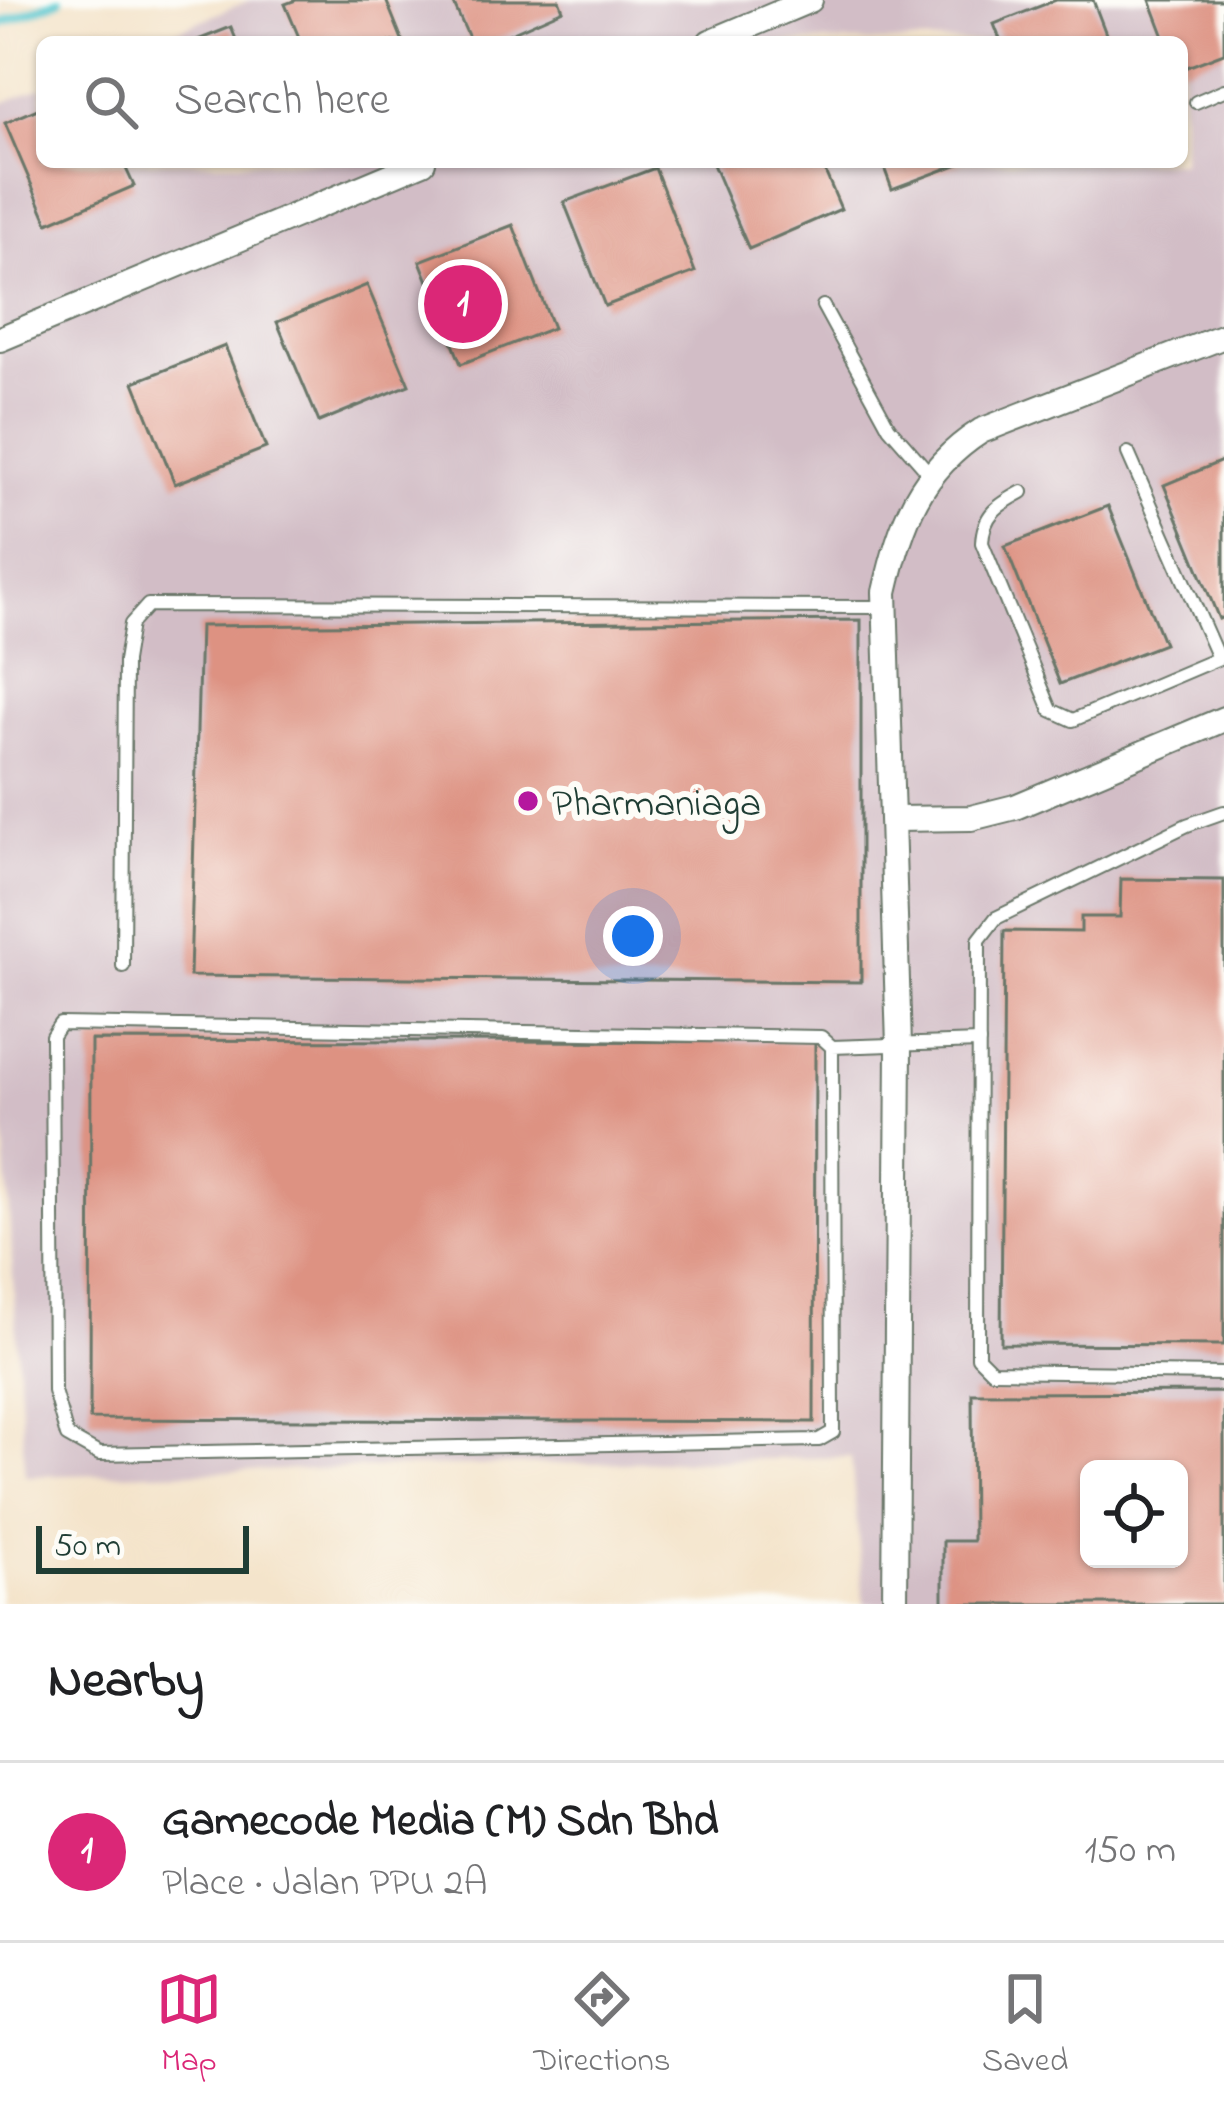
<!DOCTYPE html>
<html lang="en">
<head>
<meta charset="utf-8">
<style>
	body { margin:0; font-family:"Indie Flower",sans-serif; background:#f6f6f6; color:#202124 }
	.controls { position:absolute; right:36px; bottom:36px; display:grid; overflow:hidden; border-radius:18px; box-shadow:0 3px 9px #0004 }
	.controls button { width:108px; height:108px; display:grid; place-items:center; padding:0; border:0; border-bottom:3px solid #e0e0e0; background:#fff; color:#202124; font:60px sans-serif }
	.scale { position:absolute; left:36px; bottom:30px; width:213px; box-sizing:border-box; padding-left:12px; border:6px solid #1f3d34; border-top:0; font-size:33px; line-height:42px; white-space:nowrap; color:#1f3d34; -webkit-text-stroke:9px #fdfcf7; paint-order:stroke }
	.you { position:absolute; left:633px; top:936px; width:42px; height:42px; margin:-30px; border:9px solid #fff; border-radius:50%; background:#1a73e8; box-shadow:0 0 0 18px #1a73e833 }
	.badge { display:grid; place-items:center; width:78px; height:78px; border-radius:50%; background:#db2777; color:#fff; font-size:39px; font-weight:700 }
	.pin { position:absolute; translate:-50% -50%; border:6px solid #fff; box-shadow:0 3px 12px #0006 }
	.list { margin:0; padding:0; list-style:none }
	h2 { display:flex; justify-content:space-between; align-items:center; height:156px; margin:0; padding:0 48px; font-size:51px }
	h2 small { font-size:39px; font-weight:400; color:#757577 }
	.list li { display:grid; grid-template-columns:78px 1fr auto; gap:36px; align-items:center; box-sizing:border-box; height:180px; padding:0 48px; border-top:3px solid #e0e0e0 }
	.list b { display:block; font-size:45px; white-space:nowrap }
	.list p { margin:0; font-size:39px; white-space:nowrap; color:#757577 }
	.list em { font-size:39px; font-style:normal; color:#757577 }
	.icon { flex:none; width:66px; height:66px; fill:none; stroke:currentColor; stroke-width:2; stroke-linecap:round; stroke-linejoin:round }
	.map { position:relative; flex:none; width:1224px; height:1604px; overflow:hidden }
	.search { position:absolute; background:#fff; box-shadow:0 3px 9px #0004; left:36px; right:36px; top:36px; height:132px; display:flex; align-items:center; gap:30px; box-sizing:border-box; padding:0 42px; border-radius:18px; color:#757577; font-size:45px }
	.sheet { height:336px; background:#fff }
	nav { display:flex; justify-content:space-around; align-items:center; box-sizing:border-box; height:168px; border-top:3px solid #e0e0e0; background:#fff; font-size:33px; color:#757577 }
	nav a { display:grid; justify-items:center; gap:6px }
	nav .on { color:#db2777 }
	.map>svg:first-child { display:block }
	.industrial { fill:#d2bdc6; fill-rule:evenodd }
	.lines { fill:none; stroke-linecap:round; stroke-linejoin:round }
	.stream { stroke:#5ac7cf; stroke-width:9 }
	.building { fill:#dd9282; fill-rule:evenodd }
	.lane-casing { stroke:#6a7769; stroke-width:16 }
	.street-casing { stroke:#6a7769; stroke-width:28 }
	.lane { stroke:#fff; stroke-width:12 }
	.street { stroke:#fff; stroke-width:24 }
	.poi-dot { fill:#b5179e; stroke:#fdfcf7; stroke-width:4.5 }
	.labels { text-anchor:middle; stroke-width:12; stroke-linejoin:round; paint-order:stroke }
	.poi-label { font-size:39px; fill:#1f3d34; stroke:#fdfcf7; text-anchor:start }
</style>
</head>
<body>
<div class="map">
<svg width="1224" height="1604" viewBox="0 0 1224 1604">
	<rect width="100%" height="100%" fill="#fdfcf7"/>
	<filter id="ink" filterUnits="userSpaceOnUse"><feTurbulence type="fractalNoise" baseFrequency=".00833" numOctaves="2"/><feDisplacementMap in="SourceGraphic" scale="24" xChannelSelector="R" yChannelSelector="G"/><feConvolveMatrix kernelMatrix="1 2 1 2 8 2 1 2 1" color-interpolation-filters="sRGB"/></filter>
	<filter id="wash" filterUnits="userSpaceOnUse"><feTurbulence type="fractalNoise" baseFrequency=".004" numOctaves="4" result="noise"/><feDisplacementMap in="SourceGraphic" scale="48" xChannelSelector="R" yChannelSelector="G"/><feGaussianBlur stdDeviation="2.7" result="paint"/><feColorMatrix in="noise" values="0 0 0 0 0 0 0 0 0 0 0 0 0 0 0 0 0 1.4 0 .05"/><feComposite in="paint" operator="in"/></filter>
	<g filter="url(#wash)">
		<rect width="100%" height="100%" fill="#f4e4cb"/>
		<path class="industrial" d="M 250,0 L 1224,0 L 1224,1604 L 864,1604 L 851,1457 L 25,1476 L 0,1065 L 0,104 L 42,87 L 42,162 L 1182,162 L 1182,42 L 149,42 ZM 1089,1469 L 1179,1469 L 1179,1559 L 1089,1559 Z"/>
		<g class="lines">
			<path class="stream" d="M 0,24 L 59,0"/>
		</g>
		<g id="blocks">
			<g class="building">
				<path d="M 296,0 L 386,0 L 403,42 L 301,42 L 285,4 Z"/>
				<path d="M 452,0 L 559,0 L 563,10 L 491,42 L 471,42 Z"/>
				<path d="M 1056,0 L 1093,0 L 1109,42 L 1001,42 L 994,24 Z"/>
				<path d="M 1150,0 L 1224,0 L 1224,53 L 1182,69 L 1182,42 L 1166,42 Z"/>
				<path d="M 231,27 L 237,42 L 193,42 Z"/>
				<path d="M 42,107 L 42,162 L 123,162 L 134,186 L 48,223 L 5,123 Z"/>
				<path d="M 712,162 L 821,162 L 841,209 L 749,249 Z"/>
				<path d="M 882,162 L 964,162 L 892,189 Z"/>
				<path d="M 655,168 L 695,272 L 605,306 L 564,202 Z"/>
				<path d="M 513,225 L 553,328 L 461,364 L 420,261 Z"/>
				<path d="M 367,285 L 409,385 L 319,422 L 277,322 Z"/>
				<path d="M 225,346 L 266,448 L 175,484 L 134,382 Z"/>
				<path d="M 1224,460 L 1224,617 L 1219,619 L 1164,485 Z"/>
				<path d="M 1108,506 L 1164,644 L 1060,684 L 1005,546 Z"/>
				<path d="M 861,620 L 861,982 L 190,976 L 200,626 Z"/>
				<path d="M 1121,879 L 1224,880 L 1224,1345 L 1001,1344 L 1004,931 L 1081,932 L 1081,917 L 1120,917 Z"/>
				<path d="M 91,1040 L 815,1042 L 814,1422 L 90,1419 Z"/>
				<path d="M 1224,1392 L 1224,1604 L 943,1604 L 943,1541 L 973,1541 L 972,1393 ZM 1089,1469 L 1179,1469 L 1179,1559 L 1089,1559 Z"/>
			</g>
		</g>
	</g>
	<g filter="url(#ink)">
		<use href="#blocks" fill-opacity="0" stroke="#6a7769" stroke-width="3"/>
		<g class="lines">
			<defs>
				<g id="lane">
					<path d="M 1196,102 L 1224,90"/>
					<path d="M 823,306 L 889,427 L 931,475"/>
					<path d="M 1128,453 L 1218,658"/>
					<path d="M 1022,492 C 998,505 983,514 982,543 L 1051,710 L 1073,720 L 1224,656"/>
					<path d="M 1224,812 L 1187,825 L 996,918 L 979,940 L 978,1357 L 992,1371 L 1224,1374"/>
					<path d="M 123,966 L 125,661 L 131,624 L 148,605 L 886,607"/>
					<path d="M 832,1047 L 833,1432 L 819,1440 L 99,1454 L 67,1436 L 54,1391 L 52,1036 L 60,1024 L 821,1037 L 832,1047 L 979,1042"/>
				</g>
				<g id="street">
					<path d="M 710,42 L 810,0"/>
					<path d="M 0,339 L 423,162"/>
					<path d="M 894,819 L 971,818 L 1015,807 L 1224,719"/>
					<path d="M 895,1604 L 899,1046 L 885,592 C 901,522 919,471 981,431 L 1224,336"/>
				</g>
			</defs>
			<use href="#lane" class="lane-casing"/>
			<use href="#street" class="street-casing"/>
			<use href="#lane" class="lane"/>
			<use href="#street" class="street"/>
		</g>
	</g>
	<circle class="poi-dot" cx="528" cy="801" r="12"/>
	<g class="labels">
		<g class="poi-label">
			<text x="552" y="815">Pharmaniaga</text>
		</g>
	</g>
</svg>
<div class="controls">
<button><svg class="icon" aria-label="locate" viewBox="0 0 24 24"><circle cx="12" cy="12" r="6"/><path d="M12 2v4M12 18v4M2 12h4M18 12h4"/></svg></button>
</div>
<div class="scale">50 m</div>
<div class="you"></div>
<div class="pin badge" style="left:463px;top:304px">1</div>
<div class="search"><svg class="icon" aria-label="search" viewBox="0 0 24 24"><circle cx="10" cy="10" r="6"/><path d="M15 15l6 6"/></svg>Search here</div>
</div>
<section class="sheet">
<h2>Nearby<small></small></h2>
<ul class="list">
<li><span class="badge">1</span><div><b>Gamecode Media (M) Sdn Bhd</b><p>Place · Jalan PPU 2A</p></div><em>150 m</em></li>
</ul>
</section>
<nav>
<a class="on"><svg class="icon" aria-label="map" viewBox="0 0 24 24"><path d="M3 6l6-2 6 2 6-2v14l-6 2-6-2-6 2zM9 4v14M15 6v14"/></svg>Map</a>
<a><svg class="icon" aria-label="directions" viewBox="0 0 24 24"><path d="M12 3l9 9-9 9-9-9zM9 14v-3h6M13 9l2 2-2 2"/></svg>Directions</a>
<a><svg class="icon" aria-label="saved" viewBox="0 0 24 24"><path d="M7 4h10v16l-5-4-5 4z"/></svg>Saved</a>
</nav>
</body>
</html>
